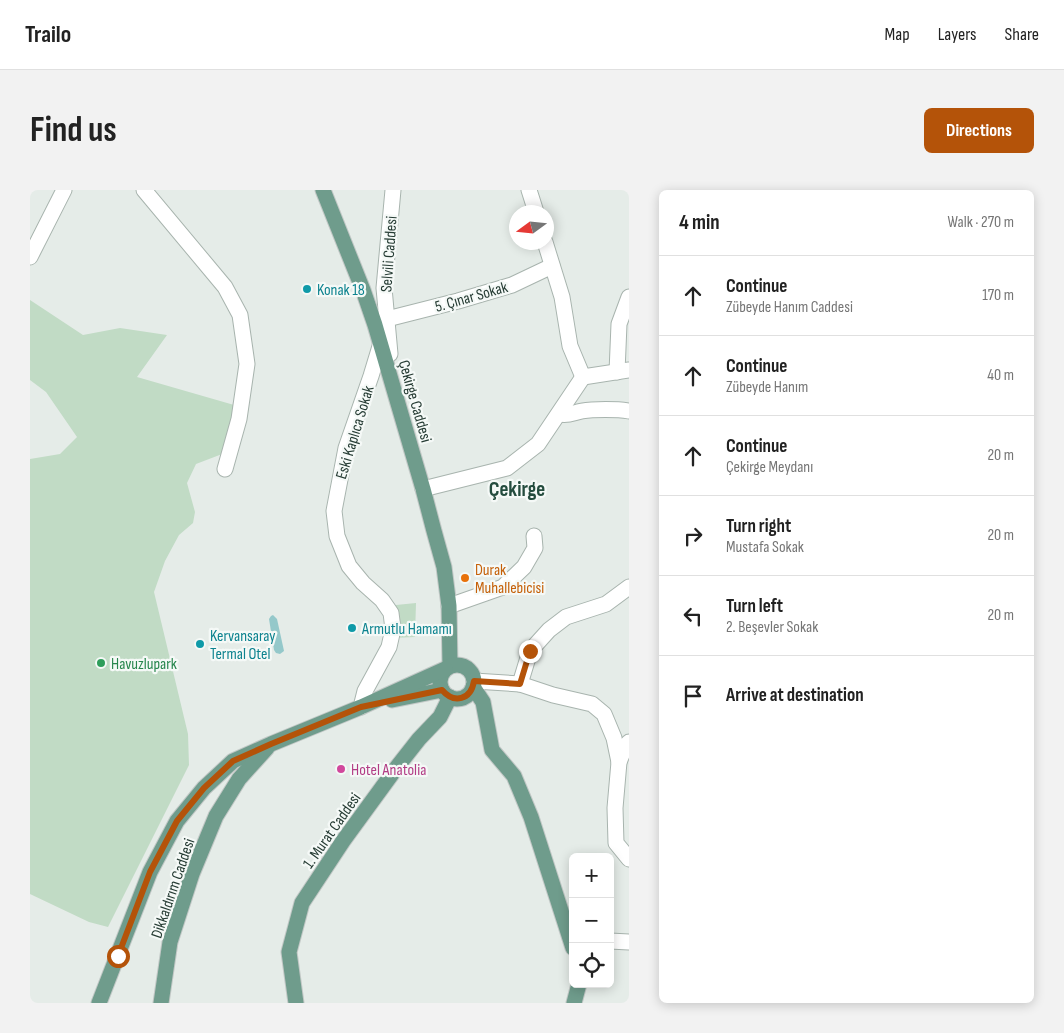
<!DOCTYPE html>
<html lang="en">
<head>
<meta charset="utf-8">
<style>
	body { margin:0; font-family:"Sofia Sans Condensed",sans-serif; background:#f2f2f2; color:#222 }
	.controls { position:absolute; right:15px; bottom:15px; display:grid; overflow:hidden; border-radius:8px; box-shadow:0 2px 12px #0003 }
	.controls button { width:45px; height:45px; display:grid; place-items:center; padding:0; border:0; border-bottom:1px solid #e0e0e0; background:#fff; color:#222; font:25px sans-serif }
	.compass { position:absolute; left:479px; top:15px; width:45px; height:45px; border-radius:50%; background:#fff; box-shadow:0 2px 12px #0003; rotate:255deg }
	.stop { position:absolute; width:15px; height:15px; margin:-11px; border:4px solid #b45309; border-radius:50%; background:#fff }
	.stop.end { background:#b45309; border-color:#fff; box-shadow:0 1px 5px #0008 }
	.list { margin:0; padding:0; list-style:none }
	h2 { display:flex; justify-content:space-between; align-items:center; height:65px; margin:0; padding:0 20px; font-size:21px }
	h2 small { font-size:16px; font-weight:400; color:#767676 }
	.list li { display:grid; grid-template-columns:32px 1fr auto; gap:15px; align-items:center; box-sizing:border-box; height:80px; padding:0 20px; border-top:1px solid #e0e0e0 }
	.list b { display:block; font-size:19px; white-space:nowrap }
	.list p { margin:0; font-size:16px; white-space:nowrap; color:#767676 }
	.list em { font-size:16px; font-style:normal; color:#767676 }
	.icon { flex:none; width:28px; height:28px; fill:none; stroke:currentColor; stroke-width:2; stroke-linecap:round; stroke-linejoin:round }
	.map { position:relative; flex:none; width:599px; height:813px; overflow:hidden; border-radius:8px }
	header { display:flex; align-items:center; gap:30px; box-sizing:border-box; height:70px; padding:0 25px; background:#fff; border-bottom:1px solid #e0e0e0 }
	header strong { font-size:24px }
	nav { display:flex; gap:28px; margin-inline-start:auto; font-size:18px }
	.intro { display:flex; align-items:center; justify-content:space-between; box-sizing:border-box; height:120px; padding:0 30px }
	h1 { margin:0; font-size:35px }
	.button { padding:12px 22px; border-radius:8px; background:#b45309; color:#fff; font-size:18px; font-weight:700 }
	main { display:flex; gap:30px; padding:0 30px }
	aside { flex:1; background:#fff; border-radius:8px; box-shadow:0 2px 12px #0003 }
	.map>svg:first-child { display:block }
	.green { fill:#c1dbc5 }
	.water { fill:#94c8ca }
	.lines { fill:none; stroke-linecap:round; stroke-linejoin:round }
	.minor-casing { stroke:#a8b4ae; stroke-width:17 }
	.major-casing { stroke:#c2c8c6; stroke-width:17 }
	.minor { stroke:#fff; stroke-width:15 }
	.major { stroke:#6f9c8c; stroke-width:15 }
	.route { stroke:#b45309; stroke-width:6 }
	.culture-dot { fill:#0f9aa8; stroke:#f5f9f7; stroke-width:2 }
	.food-dot { fill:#e8710a; stroke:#f5f9f7; stroke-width:2 }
	.leisure-dot { fill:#2e9e5b; stroke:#f5f9f7; stroke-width:2 }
	.hotel-dot { fill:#d1479c; stroke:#f5f9f7; stroke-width:2 }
	.labels { text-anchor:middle; stroke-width:4.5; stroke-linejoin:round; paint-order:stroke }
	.street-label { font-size:16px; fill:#263c34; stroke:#f5f9f7 }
	.culture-label { font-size:16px; fill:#0d838f; stroke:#f5f9f7; text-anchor:start }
	.food-label { font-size:16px; fill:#c56008; stroke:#f5f9f7; text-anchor:start }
	.leisure-label { font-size:16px; fill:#27864d; stroke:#f5f9f7; text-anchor:start }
	.hotel-label { font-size:16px; fill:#b23c85; stroke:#f5f9f7; text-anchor:start }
	.district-label { font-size:21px; font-weight:bold; fill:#244c3e; stroke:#f5f9f7 }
</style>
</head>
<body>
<header>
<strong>Trailo</strong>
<nav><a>Map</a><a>Layers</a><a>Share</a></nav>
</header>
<div class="intro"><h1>Find us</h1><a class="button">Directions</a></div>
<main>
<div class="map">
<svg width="599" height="813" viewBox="0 0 599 813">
	<rect width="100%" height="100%" fill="#e5ece8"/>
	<g class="green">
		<path d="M 0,110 L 53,145 L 90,138 L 137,145 L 107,187 L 211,217 L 200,261 L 166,274 L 157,293 L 165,322 L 163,333 L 149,345 L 135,371 L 124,402 L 158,544 L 159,575 L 78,737 L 59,732 L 0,704 L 0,269 L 30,264 L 47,247 L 16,202 L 0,190 Z"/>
		<path d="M 386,413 L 385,447 L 361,448 L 356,416 Z"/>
	</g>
	<path class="water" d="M 243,425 L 247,429 L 254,461 L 250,464 L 246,463 L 244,460 L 239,429 L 241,426 Z"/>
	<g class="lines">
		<defs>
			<g id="minor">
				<path d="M 114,0 L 195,97 L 210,125 L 217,174 L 209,229 L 195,279"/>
				<path d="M 499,0 L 506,22"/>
				<path d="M 515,52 L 532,107 L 540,156 L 553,187"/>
				<path d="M 0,67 L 34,0"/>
				<path d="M 357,129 L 428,111 L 482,95 L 522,76"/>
				<path d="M 360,164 L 354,98 L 363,0"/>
				<path d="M 587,182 L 589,134 L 599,107"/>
				<path d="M 553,187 L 599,180"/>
				<path d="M 529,224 C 539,226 542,223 552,221 C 563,219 588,219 599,221"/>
				<path d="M 393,299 L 477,278 L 508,254 L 553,187"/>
				<path d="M 419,416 L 473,397 L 494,377 L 505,358 L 504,346"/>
				<path d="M 444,491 L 490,494 L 523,505 L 562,514 L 574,524 L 584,548 L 589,572 L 585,618 L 586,653 L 599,669"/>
				<path d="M 490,494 L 500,461 L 519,440 L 536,427 L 576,414 L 599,397"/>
				<path d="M 331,517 L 335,501 L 359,457 L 363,439 L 361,423 L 352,410 L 333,393 L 319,376 L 307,346 L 304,321 L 316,258 L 341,186 L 351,153"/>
				<path d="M 589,572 L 596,555 L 599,552"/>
				<path d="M 580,751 L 599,752"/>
			</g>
			<g id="major">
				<path d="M 293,0 L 333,100 L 345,135 L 393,299 L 404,341 L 414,377 L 419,416 L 420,476"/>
				<circle cx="427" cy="492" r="17"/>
				<path d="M 443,497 L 453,512 L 462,560 L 484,586 L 501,627 L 543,758"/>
				<path d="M 362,510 L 412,500"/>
				<path d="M 69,813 L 120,682 L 147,631 L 174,598 L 203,571 L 241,554 L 331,517 L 415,479"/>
				<path d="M 131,813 L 140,752 L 162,684 L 186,626 L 209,589 L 237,558"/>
				<path d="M 266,813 L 259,762 L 272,713 L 313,651 L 367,577 L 389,549 L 410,527 L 420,507"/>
				<path d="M 544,813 L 549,794"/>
			</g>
		</defs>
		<use href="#minor" class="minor-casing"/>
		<use href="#major" class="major-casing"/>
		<use href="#minor" class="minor"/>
		<use href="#major" class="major"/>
	</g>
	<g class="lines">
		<path class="route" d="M 88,766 L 120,682 L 147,631 L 174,598 L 203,571 L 241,554 L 331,517 L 412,500 C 424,514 441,510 444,491 L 490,494 L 500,461"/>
	</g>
	<g class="culture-dot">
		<circle cx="277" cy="99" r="5"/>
		<circle cx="322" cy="438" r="5"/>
		<circle cx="170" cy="454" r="5"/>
	</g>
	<circle class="food-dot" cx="435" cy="388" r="5"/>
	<circle class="leisure-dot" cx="71" cy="473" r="5"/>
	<circle class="hotel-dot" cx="311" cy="579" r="5"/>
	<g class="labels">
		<g class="street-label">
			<text transform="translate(358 64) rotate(-86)" y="6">Selvili Caddesi</text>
			<text transform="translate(441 106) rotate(-16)" y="6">5. Çınar Sokak</text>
			<text transform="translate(386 211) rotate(74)" y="6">Çekirge Caddesi</text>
			<text transform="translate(324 242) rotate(-73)" y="6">Eski Kaplıca Sokak</text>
			<text transform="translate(301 640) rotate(-55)" y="6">1. Murat Caddesi</text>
			<text transform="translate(142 698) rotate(-71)" y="6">Dikkaldırım Caddesi</text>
		</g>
		<g class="culture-label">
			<text x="287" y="105">Konak 18</text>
			<text x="332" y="444">Armutlu Hamamı</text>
			<text x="180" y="451">Kervansaray<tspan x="180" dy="18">Termal Otel</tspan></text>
		</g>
		<g class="food-label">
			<text x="445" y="385">Durak<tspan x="445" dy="18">Muhallebicisi</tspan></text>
		</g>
		<g class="leisure-label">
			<text x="81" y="479">Havuzlupark</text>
		</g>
		<g class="hotel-label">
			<text x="321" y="585">Hotel Anatolia</text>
		</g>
		<g class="district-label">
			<text x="487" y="306">Çekirge</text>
		</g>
	</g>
</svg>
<div class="controls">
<button>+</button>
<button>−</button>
<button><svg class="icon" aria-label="locate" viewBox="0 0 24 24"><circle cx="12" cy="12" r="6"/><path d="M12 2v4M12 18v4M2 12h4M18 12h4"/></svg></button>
</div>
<svg class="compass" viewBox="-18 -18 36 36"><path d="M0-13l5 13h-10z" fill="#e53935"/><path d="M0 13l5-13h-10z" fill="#767676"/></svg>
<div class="stop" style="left:88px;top:766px"></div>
<div class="stop end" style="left:500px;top:461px"></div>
</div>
<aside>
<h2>4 min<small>Walk · 270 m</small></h2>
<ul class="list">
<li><svg class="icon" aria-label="ahead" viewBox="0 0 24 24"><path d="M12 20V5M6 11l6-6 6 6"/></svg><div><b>Continue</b><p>Zübeyde Hanım Caddesi</p></div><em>170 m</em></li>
<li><svg class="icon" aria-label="ahead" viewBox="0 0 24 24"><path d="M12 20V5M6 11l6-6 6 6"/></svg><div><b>Continue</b><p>Zübeyde Hanım</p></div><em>40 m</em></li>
<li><svg class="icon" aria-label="ahead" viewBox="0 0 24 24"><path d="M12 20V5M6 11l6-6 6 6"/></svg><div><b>Continue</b><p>Çekirge Meydanı</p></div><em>20 m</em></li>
<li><svg class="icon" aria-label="right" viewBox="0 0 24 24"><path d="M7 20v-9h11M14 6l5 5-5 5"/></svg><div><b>Turn right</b><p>Mustafa Sokak</p></div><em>20 m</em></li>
<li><svg class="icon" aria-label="left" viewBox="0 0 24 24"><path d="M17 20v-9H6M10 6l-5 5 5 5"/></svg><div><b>Turn left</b><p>2. Beşevler Sokak</p></div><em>20 m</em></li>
<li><svg class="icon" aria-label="arrive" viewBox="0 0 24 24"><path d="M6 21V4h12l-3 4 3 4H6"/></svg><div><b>Arrive at destination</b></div></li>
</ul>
</aside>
</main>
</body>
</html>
